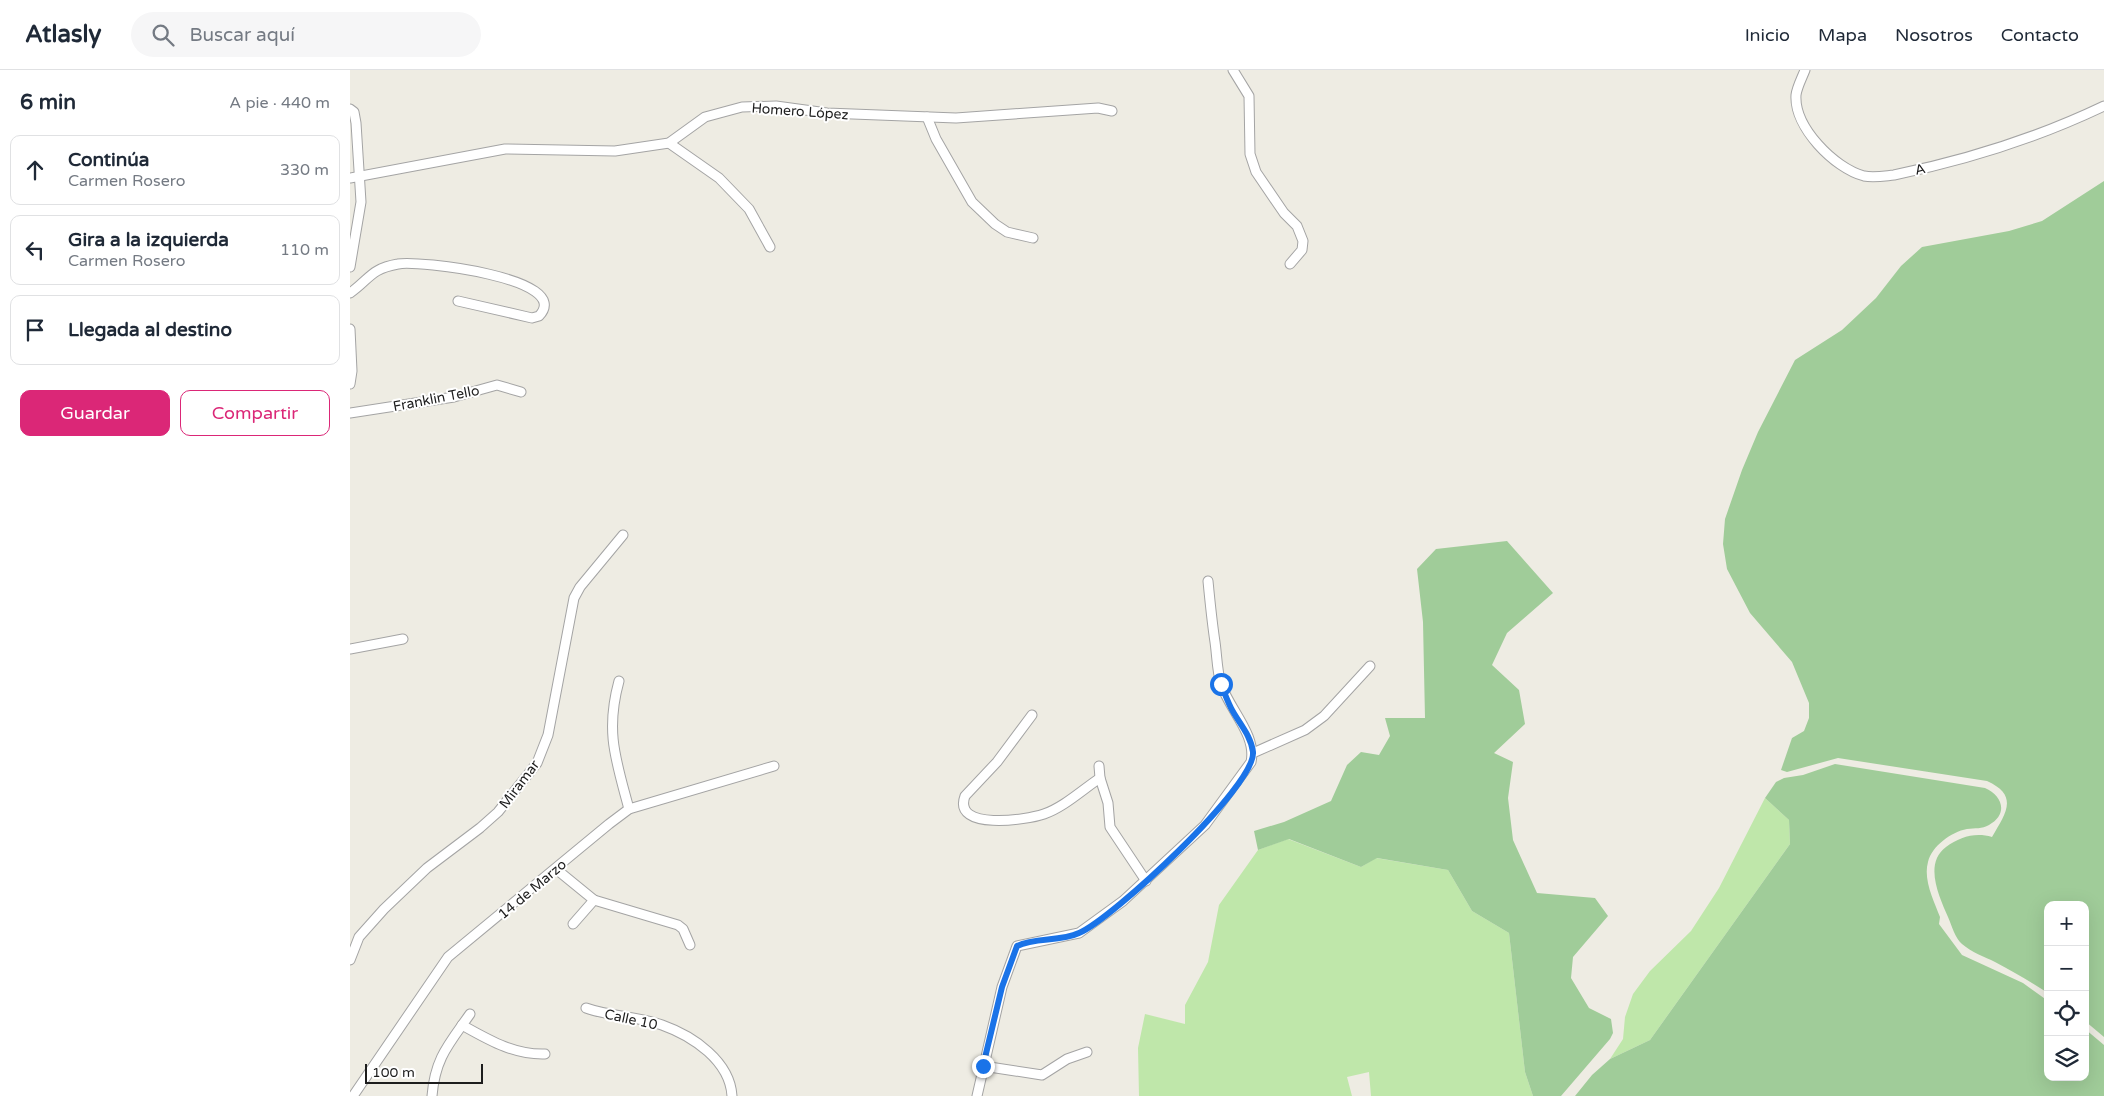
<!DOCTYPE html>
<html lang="es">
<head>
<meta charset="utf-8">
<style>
	body { margin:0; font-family:"Varela Round",sans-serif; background:#f6f6f7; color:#1f2937 }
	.controls { position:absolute; right:15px; bottom:15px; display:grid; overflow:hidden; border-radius:10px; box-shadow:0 5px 20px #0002 }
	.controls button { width:45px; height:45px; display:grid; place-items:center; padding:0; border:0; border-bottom:1px solid #e0e1e3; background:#fff; color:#1f2937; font:25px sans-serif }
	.scale { position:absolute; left:15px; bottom:12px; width:118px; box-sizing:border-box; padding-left:5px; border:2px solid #1d1d1d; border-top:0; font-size:14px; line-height:18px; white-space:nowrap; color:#1d1d1d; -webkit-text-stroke:4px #fff; paint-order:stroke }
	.stop { position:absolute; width:15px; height:15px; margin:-11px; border:4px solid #1a73e8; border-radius:50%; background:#fff }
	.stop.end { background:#1a73e8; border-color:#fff; box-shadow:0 1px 5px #0008 }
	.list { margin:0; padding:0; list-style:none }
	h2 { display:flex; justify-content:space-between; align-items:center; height:65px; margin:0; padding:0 20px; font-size:21px }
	h2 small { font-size:16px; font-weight:400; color:#747a83 }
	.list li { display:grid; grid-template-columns:32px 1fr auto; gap:15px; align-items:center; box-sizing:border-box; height:70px; margin:0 10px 10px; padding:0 10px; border:1px solid #e0e1e3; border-radius:10px }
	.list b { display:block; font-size:19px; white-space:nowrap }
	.list p { margin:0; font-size:16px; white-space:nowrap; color:#747a83 }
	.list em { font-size:16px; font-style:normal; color:#747a83 }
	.actions { display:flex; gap:10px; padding:15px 20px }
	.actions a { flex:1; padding:11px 0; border:1px solid #db2777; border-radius:10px; text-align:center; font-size:18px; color:#db2777 }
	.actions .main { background:#db2777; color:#fff }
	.icon { flex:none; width:28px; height:28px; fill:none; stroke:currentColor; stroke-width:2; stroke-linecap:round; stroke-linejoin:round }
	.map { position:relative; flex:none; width:1754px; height:1026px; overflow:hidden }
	header { display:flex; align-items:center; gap:30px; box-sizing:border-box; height:70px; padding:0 25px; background:#fff; border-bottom:1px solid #e0e1e3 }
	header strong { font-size:24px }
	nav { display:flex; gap:28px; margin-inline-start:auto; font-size:18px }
	.search { width:350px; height:45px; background:#f6f6f7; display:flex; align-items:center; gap:12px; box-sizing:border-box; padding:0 18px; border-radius:28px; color:#747a83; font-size:19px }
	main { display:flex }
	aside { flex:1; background:#fff }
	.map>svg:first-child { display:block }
	.grass { fill:#bfe7aa }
	.forest { fill:#a0cc99 }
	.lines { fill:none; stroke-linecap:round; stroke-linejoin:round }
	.street-casing { stroke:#a4a4a4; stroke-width:11 }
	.street { stroke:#fff; stroke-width:9 }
	.route { stroke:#1a73e8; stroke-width:6 }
	.labels { text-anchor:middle; stroke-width:4; stroke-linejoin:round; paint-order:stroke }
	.street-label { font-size:14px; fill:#1d1d1d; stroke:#fff }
</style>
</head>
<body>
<header>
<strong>Atlasly</strong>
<div class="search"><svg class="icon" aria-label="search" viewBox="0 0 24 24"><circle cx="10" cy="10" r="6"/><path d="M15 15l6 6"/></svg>Buscar aquí</div>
<nav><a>Inicio</a><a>Mapa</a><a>Nosotros</a><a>Contacto</a></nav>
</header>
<main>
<aside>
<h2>6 min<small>A pie · 440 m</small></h2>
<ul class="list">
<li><svg class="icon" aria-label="ahead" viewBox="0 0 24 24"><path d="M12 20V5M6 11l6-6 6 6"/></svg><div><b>Continúa</b><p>Carmen Rosero</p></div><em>330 m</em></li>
<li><svg class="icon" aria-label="left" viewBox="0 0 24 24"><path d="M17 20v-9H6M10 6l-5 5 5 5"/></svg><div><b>Gira a la izquierda</b><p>Carmen Rosero</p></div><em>110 m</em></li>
<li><svg class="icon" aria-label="arrive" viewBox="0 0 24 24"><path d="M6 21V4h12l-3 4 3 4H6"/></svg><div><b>Llegada al destino</b></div></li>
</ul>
<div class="actions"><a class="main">Guardar</a><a>Compartir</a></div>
</aside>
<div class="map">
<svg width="1754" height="1026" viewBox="0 0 1754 1026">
	<rect width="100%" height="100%" fill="#eeece3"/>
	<g class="grass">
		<path d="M 1415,728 L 1439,750 L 1440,774 L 1300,970 L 1260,989 L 1273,969 L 1275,947 L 1283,924 L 1300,901 L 1341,861 L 1369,818 Z"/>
		<path d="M 938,769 L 1011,797 L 1026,788 L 1098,800 L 1122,841 L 1159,863 L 1175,1002 L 1183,1026 L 1021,1026 L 1019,1002 L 997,1007 L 1002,1026 L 789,1026 L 788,978 L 795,944 L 835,954 L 835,935 L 858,892 L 869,835 L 908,780 Z"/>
	</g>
	<g class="forest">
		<path d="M 1754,111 L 1754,967 L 1735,951 L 1735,835 L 1698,835 L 1698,923 C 1681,912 1664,902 1645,892 C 1635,887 1621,882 1612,874 C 1605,868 1602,856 1598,847 C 1590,828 1573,794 1596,777 C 1610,767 1625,762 1642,767 C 1655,744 1670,726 1637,711 L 1488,688 L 1437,702 L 1431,700 L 1442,668 L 1454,661 L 1459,648 L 1459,633 L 1442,592 L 1400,543 L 1377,499 L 1373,474 L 1375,449 L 1392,400 L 1408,362 L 1445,290 L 1492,260 L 1526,228 L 1551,196 L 1572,177 L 1659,161 L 1692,151 Z"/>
		<path d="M 1157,471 L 1203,523 L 1157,563 L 1142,595 L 1169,620 L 1175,654 L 1144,683 L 1163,692 L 1158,728 L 1163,770 L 1187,823 L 1245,828 L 1258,846 L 1223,887 L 1221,908 L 1239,938 L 1261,949 L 1263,963 L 1260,969 L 1211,1026 L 1183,1026 L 1175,1002 L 1159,863 L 1122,841 L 1098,800 L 1027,788 L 1011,797 L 939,769 L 908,780 L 904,761 L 934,752 L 981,731 L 997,695 L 1011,682 L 1029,685 L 1040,666 L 1035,648 L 1075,648 L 1073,552 L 1067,499 L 1086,479 Z"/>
		<path d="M 1485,694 L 1635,718 C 1652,725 1659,744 1639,755 C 1632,759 1625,758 1617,759 C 1601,762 1582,776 1578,792 C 1573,810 1584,831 1590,847 L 1589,854 L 1612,885 L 1673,913 L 1698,931 L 1698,1007 L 1735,1007 L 1735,959 L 1754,975 L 1754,1026 L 1225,1026 L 1242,1005 L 1260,989 L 1300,970 L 1440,774 L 1439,750 L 1415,728 L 1426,712 L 1434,708 L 1453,705 Z"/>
	</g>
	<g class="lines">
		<defs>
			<g id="street">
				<path d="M 883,0 L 899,26 L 900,84 L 906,102 L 934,143 L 947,156 L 953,171 L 952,180 L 940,194"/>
				<path d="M 1455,0 C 1452,8 1447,17 1446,25 C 1444,57 1484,98 1514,106 C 1524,108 1534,106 1544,105 C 1617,90 1687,68 1754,36"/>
				<path d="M 0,39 L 4,42 L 6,53 L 11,132 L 0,197"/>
				<path d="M 577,47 L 586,69 L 622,132 L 645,154 L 657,162 L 683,168"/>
				<path d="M 319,73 L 369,108 L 399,139 L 420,177"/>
				<path d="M 0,108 L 155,79 L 265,81 L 319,73 L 355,47 L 392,37 L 426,36 L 477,43 L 606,48 L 748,38 L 762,41"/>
				<path d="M 0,223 C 20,209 20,199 48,194 C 67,190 225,208 189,246 L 182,248 L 108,231"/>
				<path d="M 0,259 L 2,301 L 0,314"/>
				<path d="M 0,343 L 104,327 L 147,315 L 171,322"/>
				<path d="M 0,579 L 53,569"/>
				<path d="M 269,611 C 255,662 266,690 279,739"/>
				<path d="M 682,645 L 647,692 L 615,726 C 602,761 677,750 694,744 C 714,737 732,720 750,708"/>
				<path d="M 903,683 L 955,660 L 974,646 L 1020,596"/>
				<path d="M 749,696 L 750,708 L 758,733 L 760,757 L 796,811"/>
				<path d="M 206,799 L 244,830 L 328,855 L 333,859 L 340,875"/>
				<path d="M 223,854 L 244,830"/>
				<path d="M 0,890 L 9,867 L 34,839 L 77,798 L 130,758 L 148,742 L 187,693 L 198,665 L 224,528 L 230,517 L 273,465"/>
				<path d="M 236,938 C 261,947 288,946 312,955 C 343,966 380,991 382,1026"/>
				<path d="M 112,955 C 139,970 164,985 195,984"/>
				<path d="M 633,996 L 692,1005 L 717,989 L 737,982"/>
				<path d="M 3,1026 L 98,887 L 259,754 L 279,739 L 424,696"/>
				<path d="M 82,1026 C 85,988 99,974 120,944"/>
				<path d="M 627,1026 L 652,917 L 667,876 L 729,863 L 773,831 L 855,755 L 901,692 C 907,665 879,639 871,614 C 867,601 867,586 865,572 C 862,552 860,532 858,511"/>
			</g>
		</defs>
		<use href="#street" class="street-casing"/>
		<use href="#street" class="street"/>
	</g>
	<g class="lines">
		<path class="route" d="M 633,996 L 652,917 L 667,876 C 685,867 710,872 729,863 C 762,849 906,716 903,682 C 901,665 888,652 881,638 C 877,630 874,622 871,614"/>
	</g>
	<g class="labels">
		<g class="street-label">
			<text transform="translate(450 41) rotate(4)" y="5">Homero López</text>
			<text transform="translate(1570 99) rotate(-13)" y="5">A</text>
			<text transform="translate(86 328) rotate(-11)" y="5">Franklin Tello</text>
			<text transform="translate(169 714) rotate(-53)" y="5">Miramar</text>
			<text transform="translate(182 819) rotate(-40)" y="5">14 de Marzo</text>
			<text transform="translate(281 949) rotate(12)" y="5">Calle 10</text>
		</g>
	</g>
</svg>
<div class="controls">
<button>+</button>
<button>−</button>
<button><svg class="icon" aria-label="locate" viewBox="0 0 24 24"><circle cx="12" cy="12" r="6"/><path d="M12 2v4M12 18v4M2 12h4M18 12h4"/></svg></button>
<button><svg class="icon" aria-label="layers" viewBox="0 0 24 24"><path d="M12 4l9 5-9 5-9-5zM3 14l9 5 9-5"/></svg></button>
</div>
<div class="scale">100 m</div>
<div class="stop" style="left:871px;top:614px"></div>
<div class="stop end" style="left:633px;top:996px"></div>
</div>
</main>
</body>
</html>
